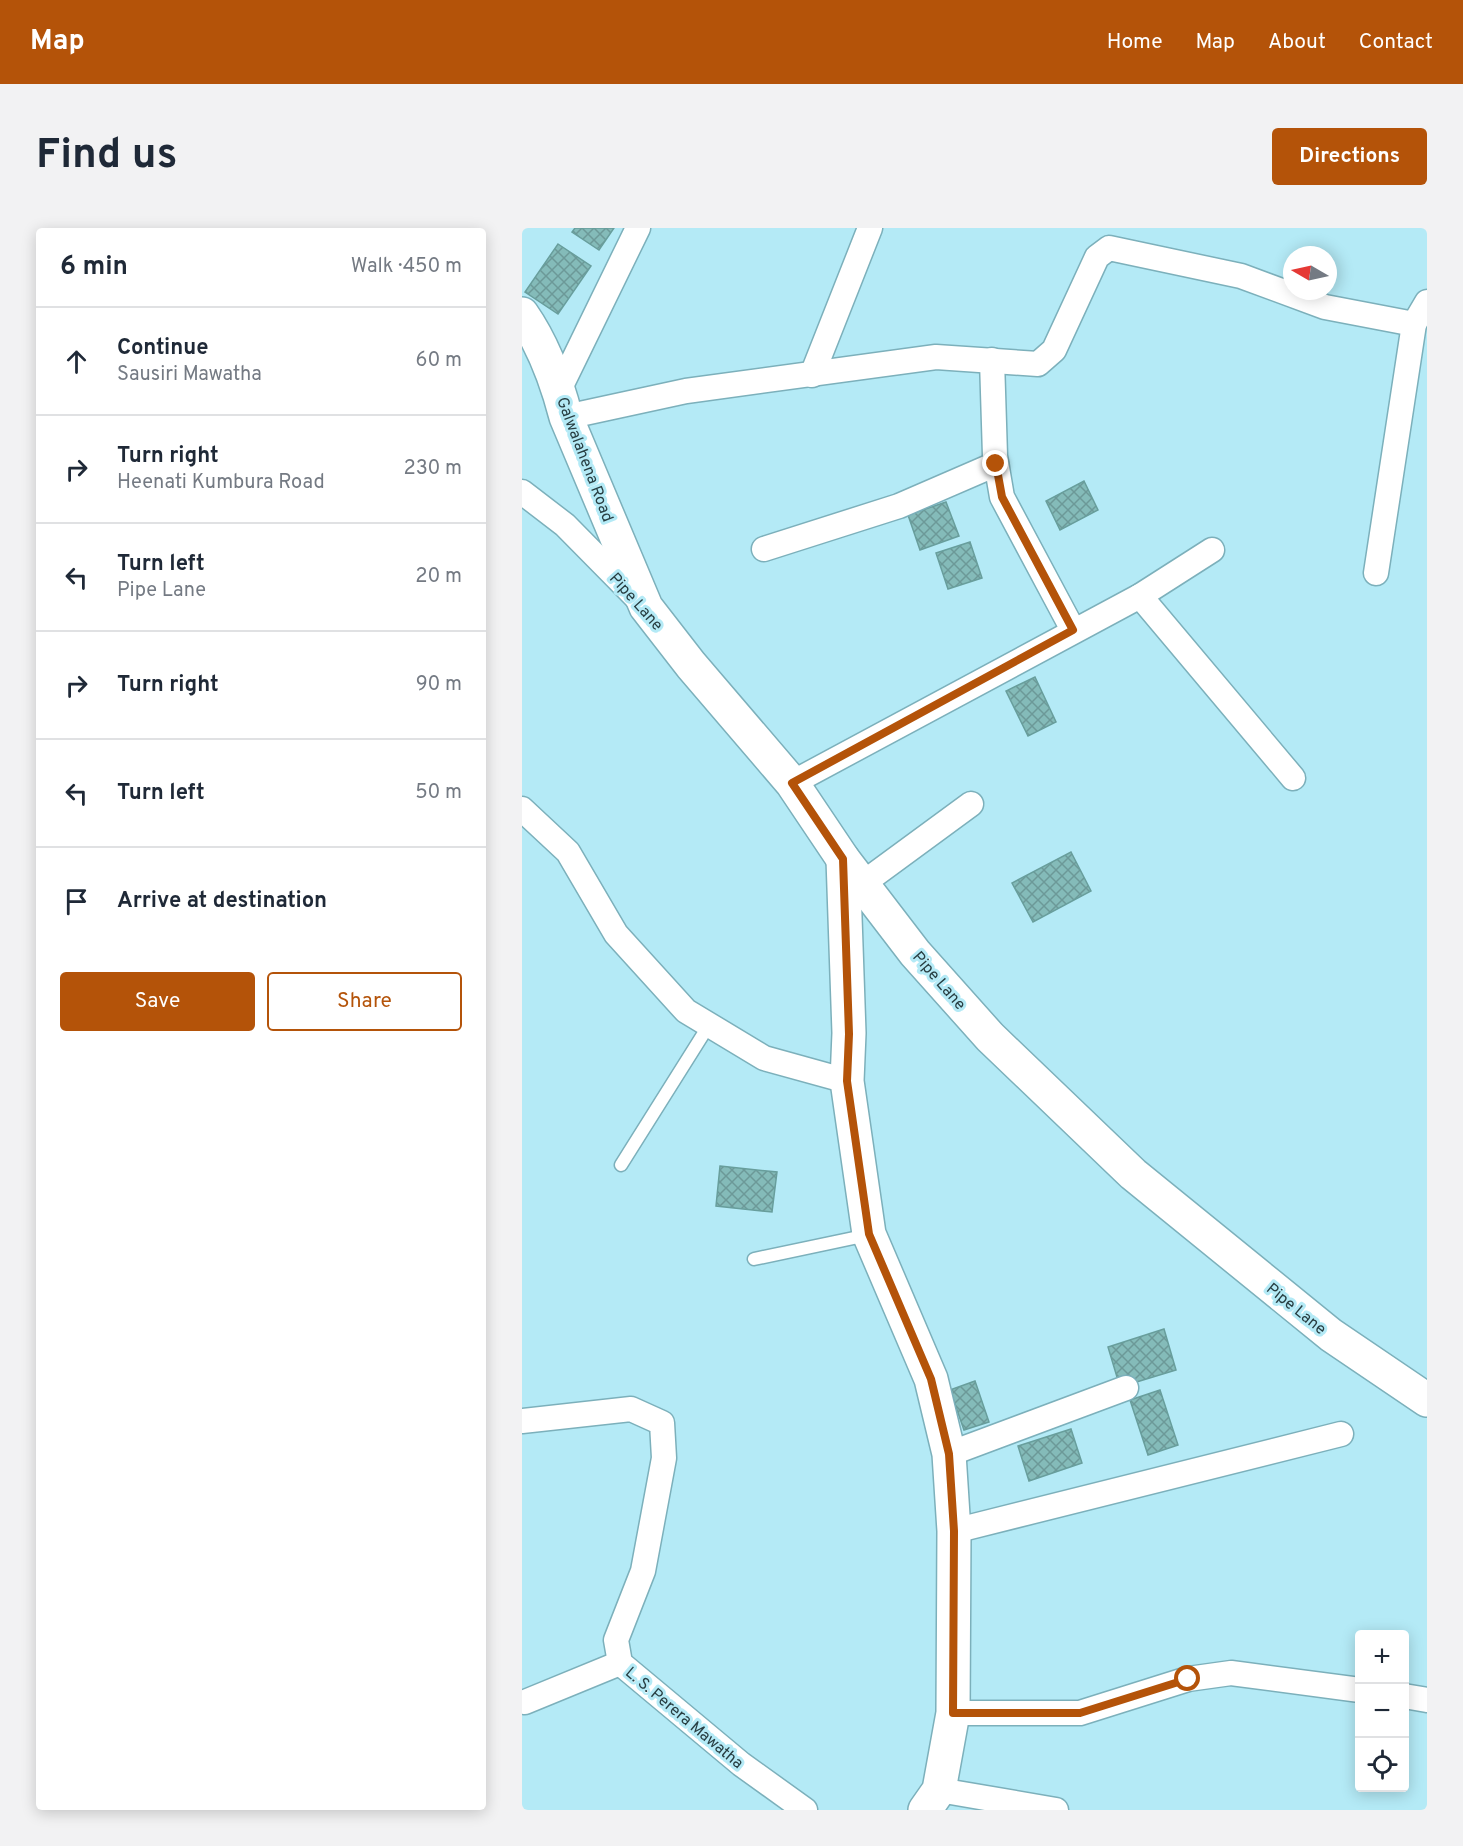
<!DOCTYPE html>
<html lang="en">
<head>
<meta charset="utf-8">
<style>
	body { margin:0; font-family:Overpass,sans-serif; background:#f2f2f3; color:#1f2937 }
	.controls { position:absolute; right:18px; bottom:18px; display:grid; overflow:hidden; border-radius:6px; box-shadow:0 3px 15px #0003 }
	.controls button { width:54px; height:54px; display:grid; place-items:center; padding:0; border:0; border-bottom:2px solid #e0e1e3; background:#fff; color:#1f2937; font:30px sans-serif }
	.compass { position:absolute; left:761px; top:18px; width:54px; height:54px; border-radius:50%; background:#fff; box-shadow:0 3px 15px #0003; rotate:279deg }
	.stop { position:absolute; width:18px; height:18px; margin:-14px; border:4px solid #b45309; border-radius:50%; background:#fff }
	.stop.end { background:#b45309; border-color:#fff; box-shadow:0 2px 6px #0008 }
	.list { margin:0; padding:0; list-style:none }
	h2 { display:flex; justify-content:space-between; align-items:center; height:78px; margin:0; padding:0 24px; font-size:26px }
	h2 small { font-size:20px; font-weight:400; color:#747a83 }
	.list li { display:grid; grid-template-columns:39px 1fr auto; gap:18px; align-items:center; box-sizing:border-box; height:108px; padding:0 24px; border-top:2px solid #e0e1e3 }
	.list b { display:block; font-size:22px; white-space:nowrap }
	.list p { margin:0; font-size:20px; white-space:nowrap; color:#747a83 }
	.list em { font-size:20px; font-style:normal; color:#747a83 }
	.actions { display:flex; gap:12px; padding:18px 24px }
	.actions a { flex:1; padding:14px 0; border:2px solid #b45309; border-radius:6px; text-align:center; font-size:21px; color:#b45309 }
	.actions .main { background:#b45309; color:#fff }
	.icon { flex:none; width:33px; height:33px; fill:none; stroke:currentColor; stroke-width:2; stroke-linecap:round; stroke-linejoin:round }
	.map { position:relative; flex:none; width:905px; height:1582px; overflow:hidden; border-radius:6px }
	header { display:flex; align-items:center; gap:36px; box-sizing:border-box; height:84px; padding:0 30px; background:#b45309; color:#fff }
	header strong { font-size:28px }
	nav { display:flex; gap:33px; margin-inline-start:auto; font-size:21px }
	.intro { display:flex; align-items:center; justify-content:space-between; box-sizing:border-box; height:144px; padding:0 36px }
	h1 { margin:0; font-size:42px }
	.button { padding:15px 27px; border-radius:6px; background:#b45309; color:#fff; font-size:21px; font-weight:700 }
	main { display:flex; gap:36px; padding:0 36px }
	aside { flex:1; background:#fff; border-radius:6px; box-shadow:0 3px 15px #0003 }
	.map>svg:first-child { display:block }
	.building { fill:url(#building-cross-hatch); stroke:#689e9c; stroke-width:1.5 }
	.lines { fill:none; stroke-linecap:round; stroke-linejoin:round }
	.lane-casing { stroke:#7cb0bb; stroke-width:15 }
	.street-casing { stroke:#7cb0bb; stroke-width:27 }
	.secondary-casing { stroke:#7cb0bb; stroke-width:36 }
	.lane { stroke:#fff; stroke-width:12 }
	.street { stroke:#fff; stroke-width:24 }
	.secondary { stroke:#fff; stroke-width:33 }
	.route { stroke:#b45309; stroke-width:8 }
	.labels { text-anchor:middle; stroke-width:6; stroke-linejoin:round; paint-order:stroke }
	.street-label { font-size:16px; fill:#283e42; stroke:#b4eaf6 }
</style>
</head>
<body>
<header>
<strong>Map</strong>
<nav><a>Home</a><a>Map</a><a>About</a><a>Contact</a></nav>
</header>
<div class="intro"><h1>Find us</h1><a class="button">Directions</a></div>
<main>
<aside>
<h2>6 min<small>Walk · 450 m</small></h2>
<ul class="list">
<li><svg class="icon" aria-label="ahead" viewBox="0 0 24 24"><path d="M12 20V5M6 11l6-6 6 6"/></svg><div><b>Continue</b><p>Sausiri Mawatha</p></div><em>60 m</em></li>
<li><svg class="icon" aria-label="right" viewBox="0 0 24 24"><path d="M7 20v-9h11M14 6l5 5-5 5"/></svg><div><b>Turn right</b><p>Heenati Kumbura Road</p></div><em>230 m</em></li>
<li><svg class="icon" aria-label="left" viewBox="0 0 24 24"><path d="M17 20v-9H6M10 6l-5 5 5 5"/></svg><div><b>Turn left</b><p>Pipe Lane</p></div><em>20 m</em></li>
<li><svg class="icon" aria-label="right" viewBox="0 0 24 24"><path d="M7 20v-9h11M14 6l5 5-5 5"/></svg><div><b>Turn right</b></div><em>90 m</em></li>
<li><svg class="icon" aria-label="left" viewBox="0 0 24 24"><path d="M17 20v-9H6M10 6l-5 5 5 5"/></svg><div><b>Turn left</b></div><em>50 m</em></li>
<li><svg class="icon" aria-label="arrive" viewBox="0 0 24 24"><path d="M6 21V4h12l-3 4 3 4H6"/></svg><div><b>Arrive at destination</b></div></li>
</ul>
<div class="actions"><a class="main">Save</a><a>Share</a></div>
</aside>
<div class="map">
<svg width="905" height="1582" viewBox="0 0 905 1582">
	<defs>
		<pattern id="building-cross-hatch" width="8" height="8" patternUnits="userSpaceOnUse" patternTransform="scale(1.5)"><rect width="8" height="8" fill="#84bbb9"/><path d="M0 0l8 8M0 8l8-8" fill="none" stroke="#6c9998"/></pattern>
	</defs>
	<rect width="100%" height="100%" fill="#b4eaf6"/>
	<g class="building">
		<path d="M 53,0 L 92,0 L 77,22 L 50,4 Z"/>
		<path d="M 36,16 L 69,38 L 36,86 L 3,64 Z"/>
		<path d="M 562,253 L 576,282 L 538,302 L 524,273 Z"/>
		<path d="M 424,274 L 437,308 L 398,322 L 386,287 Z"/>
		<path d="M 448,314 L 460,350 L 426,361 L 414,325 Z"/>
		<path d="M 513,449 L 534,494 L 506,508 L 484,463 Z"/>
		<path d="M 549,624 L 569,663 L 511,694 L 490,655 Z"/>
		<path d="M 198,938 L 255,944 L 250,984 L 194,978 Z"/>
		<path d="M 642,1101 L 654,1142 L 598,1159 L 586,1119 Z"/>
		<path d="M 453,1153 L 467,1194 L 442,1202 L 428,1162 Z"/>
		<path d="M 638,1162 L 656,1217 L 626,1227 L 608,1172 Z"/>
		<path d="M 549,1201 L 560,1235 L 507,1253 L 496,1218 Z"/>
	</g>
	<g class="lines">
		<defs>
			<g id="lane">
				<path d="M 99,937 L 187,797"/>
				<path d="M 232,1031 L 346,1007"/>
			</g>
			<g id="street">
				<path d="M 470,132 L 473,228 L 480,269 L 551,402"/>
				<path d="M 290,147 L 348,0"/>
				<path d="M 37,162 L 116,0"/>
				<path d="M 44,189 L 164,163 L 414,129 L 516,136 L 532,122 L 575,29 L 587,20 L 719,48 L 803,79 L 892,96 L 905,74"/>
				<path d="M 0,264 L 43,297 L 116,371"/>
				<path d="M 242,321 L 377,278 L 474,236"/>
				<path d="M 854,345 L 892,96"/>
				<path d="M 618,368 L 771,550"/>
				<path d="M 270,555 L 618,368 L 690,322"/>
				<path d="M 0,581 L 46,624 L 94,706 L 164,783 L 242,830 L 325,853"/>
				<path d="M 340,656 L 449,576"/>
				<path d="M 0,1193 L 109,1181 L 140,1195 L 142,1230 L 121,1343 L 94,1412 L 98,1435 L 219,1536 L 283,1582"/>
				<path d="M 427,1226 L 604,1160"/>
				<path d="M 432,1303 L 819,1206"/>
				<path d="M 882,1468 L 905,1472"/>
				<path d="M 3,1474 L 98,1435"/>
				<path d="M 431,1485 L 558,1485 L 666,1451 L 709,1445 L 838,1462"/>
				<path d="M 417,1562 L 534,1582"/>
			</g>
			<g id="secondary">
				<path d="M 0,86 C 21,116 35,154 44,189 L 124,379 L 169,437 L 270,555 L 321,631 L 393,725 L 468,809 L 611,946 L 809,1107 L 905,1172"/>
				<path d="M 321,631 L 327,805 L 325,853 L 347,1006 L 409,1151 L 427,1226 L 432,1303 L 431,1485 L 417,1562 L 403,1582"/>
			</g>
		</defs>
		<use href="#lane" class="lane-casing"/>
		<use href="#street" class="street-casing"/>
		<use href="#secondary" class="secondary-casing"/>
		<use href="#lane" class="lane"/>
		<use href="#street" class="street"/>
		<use href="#secondary" class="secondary"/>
	</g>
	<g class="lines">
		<path class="route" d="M 474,236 L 480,269 L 551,402 L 270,555 L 321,631 L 327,806 L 325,853 L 347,1006 L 409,1151 L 427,1226 L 432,1303 L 431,1485 L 558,1485 L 666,1451"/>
	</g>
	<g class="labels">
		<g class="street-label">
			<text transform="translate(64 231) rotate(69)" y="6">Galwalahena Road</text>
			<text transform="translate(115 373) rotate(48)" y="6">Pipe Lane</text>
			<text transform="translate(418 752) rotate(49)" y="6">Pipe Lane</text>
			<text transform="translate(775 1080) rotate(39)" y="6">Pipe Lane</text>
			<text transform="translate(163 1489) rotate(40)" y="6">L. S. Perera Mawatha</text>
		</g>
	</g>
</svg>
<div class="controls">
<button>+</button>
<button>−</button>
<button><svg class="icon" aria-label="locate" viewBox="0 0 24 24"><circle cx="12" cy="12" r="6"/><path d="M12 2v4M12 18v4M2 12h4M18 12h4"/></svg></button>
</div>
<svg class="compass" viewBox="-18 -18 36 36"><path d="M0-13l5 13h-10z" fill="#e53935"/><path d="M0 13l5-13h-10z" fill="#747a83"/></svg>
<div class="stop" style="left:666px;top:1451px"></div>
<div class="stop end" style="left:474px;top:236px"></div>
</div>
</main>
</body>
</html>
